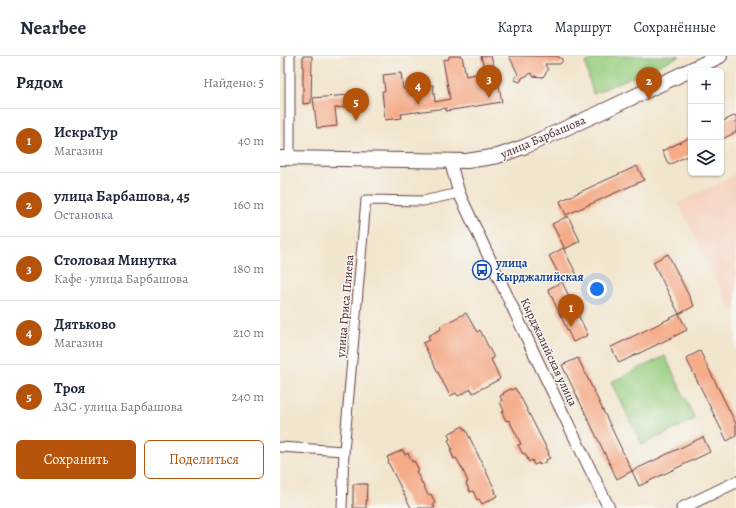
<!DOCTYPE html>
<html lang="ru">
<head>
<meta charset="utf-8">
<style>
	body { margin:0; font-family:Alegreya,serif; background:#f2f2f3; color:#1f2937 }
	.controls { position:absolute; right:12px; top:12px; display:grid; overflow:hidden; border-radius:6px; box-shadow:0 1px 3px #0004 }
	.controls button { width:36px; height:36px; display:grid; place-items:center; padding:0; border:0; border-bottom:1px solid #e0e1e3; background:#fff; color:#1f2937; font:20px sans-serif }
	.you { position:absolute; left:317px; top:233px; width:14px; height:14px; margin:-10px; border:3px solid #fff; border-radius:50%; background:#1a73e8; box-shadow:0 0 0 6px #1a73e833 }
	.badge { display:grid; place-items:center; width:26px; height:26px; border-radius:50%; background:#b45309; color:#fff; font-size:13px; font-weight:700 }
	.pin { position:absolute; translate:-50% -33px; filter:drop-shadow(0 1px 2px #0008) }
	.pin::after { content:''; position:absolute; top:21px; width:14px; height:12px; background:inherit; clip-path:polygon(0 0,100% 0,50% 100%) }
	.list { margin:0; padding:0; list-style:none }
	h2 { display:flex; justify-content:space-between; align-items:center; height:52px; margin:0; padding:0 16px; font-size:17px }
	h2 small { font-size:13px; font-weight:400; color:#747a83 }
	.list li { display:grid; grid-template-columns:26px 1fr auto; gap:12px; align-items:center; box-sizing:border-box; height:64px; padding:0 16px; border-top:1px solid #e0e1e3 }
	.list b { display:block; font-size:15px; white-space:nowrap }
	.list p { margin:0; font-size:13px; white-space:nowrap; color:#747a83 }
	.list em { font-size:13px; font-style:normal; color:#747a83 }
	.actions { display:flex; gap:8px; padding:12px 16px }
	.actions a { flex:1; padding:9px 0; border:1px solid #b45309; border-radius:6px; text-align:center; font-size:14px; color:#b45309 }
	.actions .main { background:#b45309; color:#fff }
	.icon { flex:none; width:22px; height:22px; fill:none; stroke:currentColor; stroke-width:2; stroke-linecap:round; stroke-linejoin:round }
	.map { position:relative; flex:none; width:456px; height:452px; overflow:hidden }
	header { display:flex; align-items:center; gap:24px; box-sizing:border-box; height:56px; padding:0 20px; background:#fff; border-bottom:1px solid #e0e1e3 }
	header strong { font-size:19px }
	nav { display:flex; gap:22px; margin-inline-start:auto; font-size:14px }
	main { display:flex }
	aside { flex:1; background:#fff }
	.map>svg:first-child { display:block }
	.built { fill:#f5d3c1 }
	.green { fill:#98cd7f; stroke:#717655 }
	.building { fill:#f5ab88 }
	.lines { fill:none; stroke-linecap:round; stroke-linejoin:round }
	.minor-casing { stroke:#633d43; stroke-width:11 }
	.tertiary-casing { stroke:#633d43; stroke-width:13 }
	.primary-casing { stroke:#633d43; stroke-width:16 }
	.minor { stroke:#fff; stroke-width:9 }
	.tertiary { stroke:#fff; stroke-width:11 }
	.primary { stroke:#fff; stroke-width:14 }
	.labels { text-anchor:middle; stroke-width:3; stroke-linejoin:round; paint-order:stroke }
	.street-label { font-size:12px; fill:#4a1f2b; stroke:#f6f6f2 }
	.transit-label { font-size:12px; font-weight:bold; fill:#164399; stroke:#f6f6f2; text-anchor:start }
</style>
</head>
<body>
<header>
<strong>Nearbee</strong>
<nav><a>Карта</a><a>Маршрут</a><a>Сохранённые</a></nav>
</header>
<main>
<aside>
<h2>Рядом<small>Найдено: 5</small></h2>
<ul class="list">
<li><span class="badge">1</span><div><b>ИскраТур</b><p>Магазин</p></div><em>40 m</em></li>
<li><span class="badge">2</span><div><b>улица Барбашова, 45</b><p>Остановка</p></div><em>160 m</em></li>
<li><span class="badge">3</span><div><b>Столовая Минутка</b><p>Кафе · улица Барбашова</p></div><em>180 m</em></li>
<li><span class="badge">4</span><div><b>Дятьково</b><p>Магазин</p></div><em>210 m</em></li>
<li><span class="badge">5</span><div><b>Троя</b><p>АЗС · улица Барбашова</p></div><em>240 m</em></li>
</ul>
<div class="actions"><a class="main">Сохранить</a><a>Поделиться</a></div>
</aside>
<div class="map">
<svg width="456" height="452" viewBox="0 0 456 452">
	<rect width="100%" height="100%" fill="#f6f6f2"/>
	<filter id="ink" filterUnits="userSpaceOnUse"><feTurbulence type="fractalNoise" baseFrequency=".025" numOctaves="2"/><feDisplacementMap in="SourceGraphic" scale="8" xChannelSelector="R" yChannelSelector="G"/><feConvolveMatrix kernelMatrix="1 2 1 2 8 2 1 2 1" color-interpolation-filters="sRGB"/></filter>
	<filter id="wash" filterUnits="userSpaceOnUse"><feTurbulence type="fractalNoise" baseFrequency=".012" numOctaves="4" result="noise"/><feDisplacementMap in="SourceGraphic" scale="16" xChannelSelector="R" yChannelSelector="G"/><feGaussianBlur stdDeviation="0.9" result="paint"/><feColorMatrix in="noise" values="0 0 0 0 0 0 0 0 0 0 0 0 0 0 0 0 0 1.4 0 .05"/><feComposite in="paint" operator="in"/></filter>
	<g filter="url(#wash)">
		<rect width="100%" height="100%" fill="#f2e5cd"/>
		<path class="built" d="M 456,118 L 456,252 L 451,255 L 398,147 Z"/>
		<g class="green">
			<path d="M 320,0 L 400,0 L 313,38 L 305,7 Z"/>
			<path d="M 385,300 L 415,363 L 362,389 L 331,326 Z"/>
		</g>
		<g id="blocks">
			<g class="building">
				<path d="M 23,0 L 32,0 L 31,47 L 23,48 Z"/>
				<path d="M 169,0 L 182,0 L 186,20 L 205,16 L 201,0 L 211,0 L 215,14 L 216,14 L 222,46 L 166,55 L 166,52 L 121,58 L 122,62 L 105,64 L 102,35 L 105,35 L 103,19 L 121,17 L 123,33 L 153,29 L 155,46 L 170,43 L 163,4 L 169,3 Z"/>
				<path d="M 229,0 L 277,0 L 282,3 L 282,6 L 280,8 L 265,8 L 268,14 L 263,21 L 253,20 L 252,17 L 242,22 L 241,25 L 239,26 L 235,24 L 235,21 L 238,18 Z"/>
				<path d="M 80,38 L 81,49 L 55,52 L 57,70 L 37,72 L 33,42 Z"/>
				<path d="M 456,59 L 456,76 L 441,84 L 441,66 Z"/>
				<path d="M 411,81 L 411,98 L 389,109 L 382,95 Z"/>
				<path d="M 357,110 L 364,124 L 286,159 L 280,145 Z"/>
				<path d="M 288,160 L 300,185 L 285,193 L 272,168 Z"/>
				<path d="M 283,192 L 297,219 L 283,226 L 269,200 Z"/>
				<path d="M 388,198 L 414,250 L 399,258 L 373,206 Z"/>
				<path d="M 282,226 L 308,279 L 293,286 L 268,233 Z"/>
				<path d="M 186,257 L 197,276 L 200,274 L 214,302 L 211,303 L 220,323 L 193,337 L 191,333 L 178,340 L 176,337 L 170,340 L 143,287 L 150,284 L 148,280 L 161,273 L 160,270 Z"/>
				<path d="M 399,258 L 407,274 L 339,307 L 331,291 Z"/>
				<path d="M 420,295 L 456,368 L 456,380 L 447,385 L 406,302 Z"/>
				<path d="M 298,302 L 352,415 L 337,423 L 282,309 Z"/>
				<path d="M 235,332 L 237,336 L 238,336 L 269,397 L 268,398 L 270,402 L 266,404 L 267,405 L 259,409 L 259,407 L 254,409 L 252,404 L 249,406 L 245,397 L 243,398 L 238,389 L 241,388 L 229,364 L 226,365 L 222,356 L 224,355 L 220,346 L 222,345 L 220,340 L 224,338 L 223,337 L 231,333 L 232,334 Z"/>
				<path d="M 183,370 L 185,374 L 186,374 L 216,436 L 215,436 L 217,440 L 202,448 L 199,443 L 197,444 L 193,435 L 190,436 L 186,427 L 188,426 L 182,412 L 176,402 L 174,403 L 170,394 L 172,393 L 168,384 L 170,383 L 168,378 Z"/>
				<path d="M 423,381 L 430,396 L 359,430 L 352,415 Z"/>
				<path d="M 123,394 L 125,399 L 128,397 L 132,406 L 134,405 L 139,414 L 136,415 L 148,439 L 151,438 L 155,447 L 153,448 L 155,452 L 131,452 L 108,406 L 109,405 L 107,401 Z"/>
				<path d="M 73,428 L 87,428 L 86,452 L 73,452 Z"/>
			</g>
		</g>
	</g>
	<g filter="url(#ink)">
		<use href="#blocks" fill-opacity="0" stroke="#633d43" stroke-width="1"/>
		<g class="lines">
			<defs>
				<g id="minor">
					<path d="M 10,102 L 10,0"/>
					<path d="M 0,391 L 64,395"/>
					<path d="M 62,452 L 64,395 L 86,144 L 143,145 L 179,137"/>
				</g>
				<g id="tertiary">
					<path d="M 170,105 L 179,137 L 260,310 L 329,452"/>
					<path d="M 402,452 L 456,426"/>
				</g>
				<path id="primary" d="M 0,102 L 187,105 L 218,100 L 246,90 L 315,59 L 440,0"/>
			</defs>
			<use href="#minor" class="minor-casing"/>
			<use href="#tertiary" class="tertiary-casing"/>
			<use href="#primary" class="primary-casing"/>
			<use href="#minor" class="minor"/>
			<use href="#tertiary" class="tertiary"/>
			<use href="#primary" class="primary"/>
		</g>
	</g>
	<defs>
		<symbol id="bus-ring" viewBox="-11 -11 22 22"><circle r="9.5" fill="#f6f6f2" stroke="#1a4fb4" stroke-width="1.5"/><path d="M-5-6H5V4H4V6H2V4H-2V6H-4V4H-5ZM-3.5-4V0h7V-4ZM-3.5 1.2v1.5H-2V1.2ZM2 1.2v1.5H3.5V1.2Z" fill="#1a4fb4"/></symbol>
	</defs>
	<g fill-rule="evenodd">
		<use href="#bus-ring" x="191" y="203" width="22" height="22"/>
	</g>
	<g class="labels">
		<g class="street-label">
			<text transform="translate(263 81) rotate(-23)" y="4">улица Барбашова</text>
			<text transform="translate(65 250) rotate(-85)" y="4">улица Гриса Плиева</text>
			<text transform="translate(269 296) rotate(65)" y="4">Кырджалийская улица</text>
		</g>
		<g class="transit-label">
			<text x="216" y="211">улица<tspan x="216" dy="14">Кырджалийская</tspan></text>
		</g>
	</g>
</svg>
<div class="controls">
<button>+</button>
<button>−</button>
<button><svg class="icon" aria-label="layers" viewBox="0 0 24 24"><path d="M12 4l9 5-9 5-9-5zM3 14l9 5 9-5"/></svg></button>
</div>
<div class="you"></div>
<div class="pin badge" style="left:291px;top:271px">1</div>
<div class="pin badge" style="left:369px;top:44px">2</div>
<div class="pin badge" style="left:209px;top:42px">3</div>
<div class="pin badge" style="left:138px;top:49px">4</div>
<div class="pin badge" style="left:76px;top:65px">5</div>
</div>
</main>
</body>
</html>
